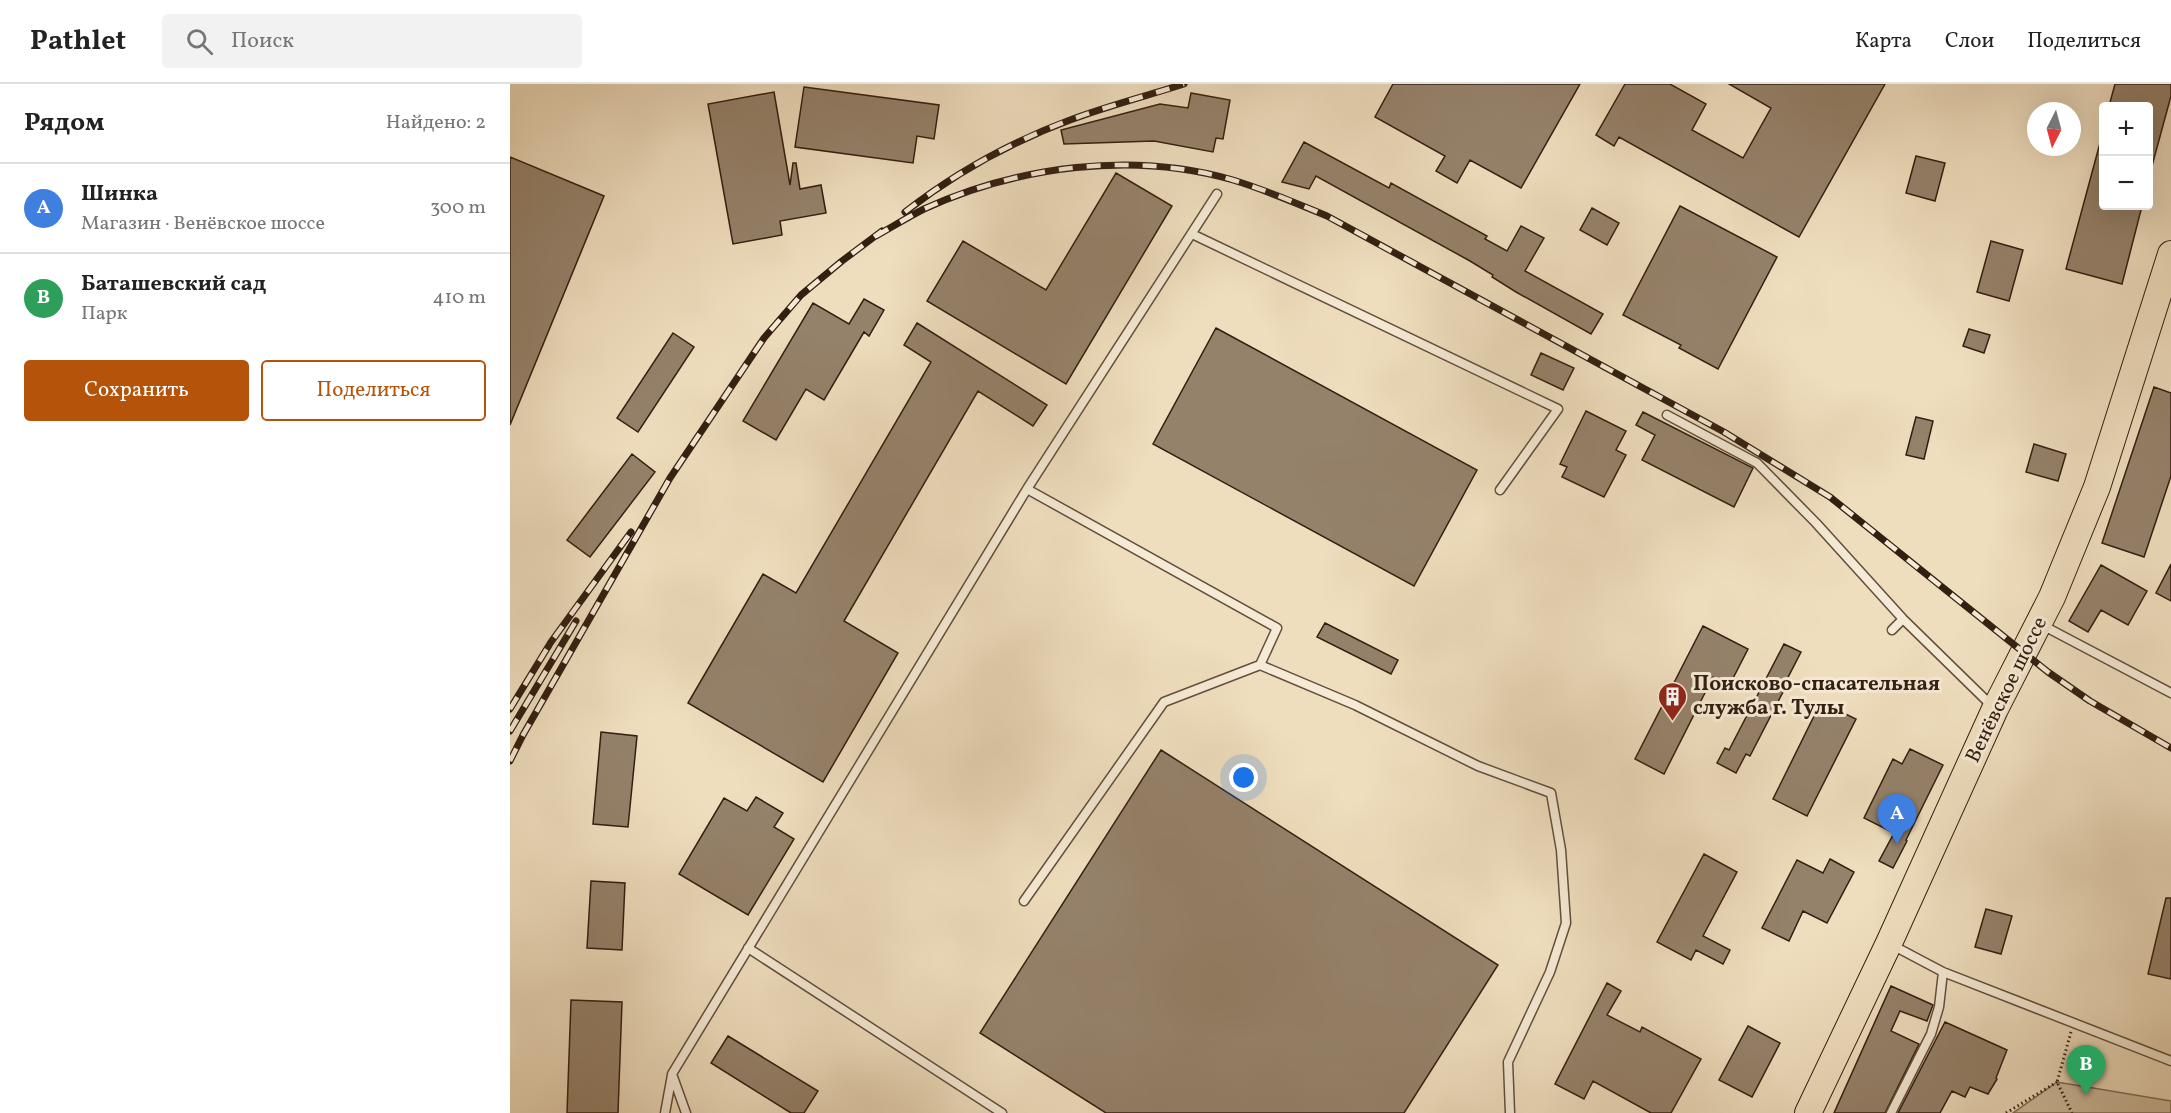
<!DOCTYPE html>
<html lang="ru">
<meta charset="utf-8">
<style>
:root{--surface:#fff;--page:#f2f2f2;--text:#222;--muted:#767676;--line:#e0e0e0;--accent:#b45309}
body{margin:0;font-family:Vollkorn,serif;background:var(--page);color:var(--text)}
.controls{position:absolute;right:18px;top:18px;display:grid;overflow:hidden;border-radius:6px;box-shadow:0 6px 24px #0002}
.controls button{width:54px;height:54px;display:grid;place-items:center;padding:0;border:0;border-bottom:2px solid var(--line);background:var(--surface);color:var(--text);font:30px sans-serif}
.compass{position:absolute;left:1517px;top:18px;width:54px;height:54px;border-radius:50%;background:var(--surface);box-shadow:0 6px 24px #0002;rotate:186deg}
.you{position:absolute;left:734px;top:694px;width:21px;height:21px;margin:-15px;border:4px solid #fff;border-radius:50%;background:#1a73e8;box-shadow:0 0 0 9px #1a73e833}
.badge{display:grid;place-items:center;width:39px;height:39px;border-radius:50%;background:var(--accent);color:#fff;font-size:20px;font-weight:700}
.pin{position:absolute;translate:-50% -50px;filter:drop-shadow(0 2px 3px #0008)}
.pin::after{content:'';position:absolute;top:32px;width:21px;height:18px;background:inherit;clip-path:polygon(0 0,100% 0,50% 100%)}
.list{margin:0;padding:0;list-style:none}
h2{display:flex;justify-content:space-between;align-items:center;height:78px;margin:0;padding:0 24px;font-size:26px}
h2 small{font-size:20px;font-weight:400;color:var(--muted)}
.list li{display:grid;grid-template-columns:39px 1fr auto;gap:18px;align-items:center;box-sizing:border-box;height:90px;padding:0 24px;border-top:2px solid var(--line)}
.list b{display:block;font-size:22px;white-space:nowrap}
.list p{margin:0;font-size:20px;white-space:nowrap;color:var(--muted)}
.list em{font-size:20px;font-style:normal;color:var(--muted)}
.actions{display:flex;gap:12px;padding:18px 24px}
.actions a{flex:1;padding:14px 0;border:2px solid var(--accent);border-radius:6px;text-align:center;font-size:21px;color:var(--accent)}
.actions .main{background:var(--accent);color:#fff}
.icon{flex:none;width:33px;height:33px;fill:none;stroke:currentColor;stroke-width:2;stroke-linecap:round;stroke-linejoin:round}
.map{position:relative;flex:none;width:1661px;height:1029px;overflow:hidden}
header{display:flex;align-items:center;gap:36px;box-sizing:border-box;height:84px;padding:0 30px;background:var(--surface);border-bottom:2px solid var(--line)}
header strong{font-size:28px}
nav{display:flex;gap:33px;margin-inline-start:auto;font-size:21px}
.search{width:420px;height:54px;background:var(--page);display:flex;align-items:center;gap:15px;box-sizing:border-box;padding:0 21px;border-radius:6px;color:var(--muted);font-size:22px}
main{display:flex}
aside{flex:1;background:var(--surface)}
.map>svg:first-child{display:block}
.green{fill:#cfbea1;stroke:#816e59;stroke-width:1.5}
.building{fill:#95826b;stroke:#331f11;stroke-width:1.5}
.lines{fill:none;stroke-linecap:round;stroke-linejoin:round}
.service-casing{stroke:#624f3c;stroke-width:11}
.primary-casing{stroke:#331f11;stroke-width:28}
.path{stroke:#331f11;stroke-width:3;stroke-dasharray:1.5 3;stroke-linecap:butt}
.service{stroke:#f5ead5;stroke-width:8}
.primary{stroke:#efdebe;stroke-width:26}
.rail-casing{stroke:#331f11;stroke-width:7}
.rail{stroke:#f5ead5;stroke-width:4.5;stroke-dasharray:14;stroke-linecap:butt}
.labels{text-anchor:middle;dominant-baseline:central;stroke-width:6;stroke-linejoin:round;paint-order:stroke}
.poi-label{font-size:21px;font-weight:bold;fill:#331f11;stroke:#f5ead5;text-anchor:start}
.street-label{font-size:21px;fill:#331f11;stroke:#f5ead5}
</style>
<header>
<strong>Pathlet</strong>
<div class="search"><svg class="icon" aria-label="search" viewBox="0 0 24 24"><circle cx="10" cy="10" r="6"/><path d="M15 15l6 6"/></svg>Поиск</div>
<nav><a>Карта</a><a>Слои</a><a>Поделиться</a></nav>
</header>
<main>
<aside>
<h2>Рядом<small>Найдено: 2</small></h2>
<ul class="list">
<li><span class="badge" style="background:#3f7fe0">A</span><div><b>Шинка</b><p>Магазин · Венёвское шоссе</p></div><em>300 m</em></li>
<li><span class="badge" style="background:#2e9e5b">B</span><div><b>Баташевский сад</b><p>Парк</p></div><em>410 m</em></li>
</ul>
<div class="actions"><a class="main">Сохранить</a><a>Поделиться</a></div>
</aside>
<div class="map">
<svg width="1661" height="1029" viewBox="0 0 1661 1029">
<rect width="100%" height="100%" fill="#efdebe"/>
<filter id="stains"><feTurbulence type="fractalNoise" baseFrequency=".00333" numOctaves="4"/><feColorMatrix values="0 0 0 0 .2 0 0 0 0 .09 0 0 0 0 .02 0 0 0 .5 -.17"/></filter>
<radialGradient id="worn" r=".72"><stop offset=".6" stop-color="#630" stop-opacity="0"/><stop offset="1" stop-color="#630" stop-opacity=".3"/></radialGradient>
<path class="green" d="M1547,998L1661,1017V1029H1503Z"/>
<path class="building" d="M883,0H1070L1011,104L960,76L947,99L926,87L935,72L865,33Z
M1115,0H1160L1196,20L1182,46L1233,74L1261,24L1219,0H1375L1289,153L1109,53L1104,62L1086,51Z
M1605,0H1661V12L1642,82H1638V22H1599Z
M294,3L429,21L424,55L407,52L403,79L285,63Z
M264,8L280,101L283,79H286L290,105L311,101L316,129L270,137L272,151L223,160L198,20Z
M681,9L720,16L713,55L706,54L703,68L644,57L554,60L551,46L650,20L678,24Z
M794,58L879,104L881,99L977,152L975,155L997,167L1011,142L1034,154L1015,187L1093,230L1081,250L1006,208L982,193L983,191L960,177L806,92L799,105L772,98Z
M1590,59H1593V122H1632L1612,200L1556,185Z
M1406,72L1435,79L1425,117L1396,109Z
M0,73L94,112L0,341Z
M606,89L662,122L556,300L417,217L453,157L536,206Z
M1170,122L1267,173L1208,285L1169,264L1171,261L1113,231Z
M1082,124L1109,139L1097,161L1070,146Z
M1481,157L1513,166L1499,217L1467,208Z
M354,215L374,226L359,252L354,248L314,316L296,305L266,356L233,337L303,219L339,240Z
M407,239L537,321L523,342L468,307L334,537L388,569L313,698L178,619L253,490L286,509L421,278L394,261Z
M706,244L967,386L904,502L643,360Z
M1459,245L1480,251L1474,269L1453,262Z
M163,249L184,263L128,348L107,334Z
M1031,269L1064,284L1053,306L1021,291Z
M1644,303L1661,309V392L1634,473L1592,459Z
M1076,327L1116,347L1106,366L1116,371L1094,413L1052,393L1057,383L1050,380Z
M1133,328L1243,384L1224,423L1132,376L1145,351L1126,341Z
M1406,333L1423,337L1414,375L1396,371Z
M1524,360L1556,370L1548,397L1516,388Z
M122,370L145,388L80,473L57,456Z
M1661,480V517L1646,509Z
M1591,481L1637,507L1618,541L1591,526L1578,548L1559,537Z
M815,539L888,576L881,590L807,553Z
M1193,542L1238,565L1219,602L1203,593L1154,690L1125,675Z
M1274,560L1291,568L1271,607L1273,608L1240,672L1236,670L1226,689L1207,679L1215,664L1219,666Z
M1311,618L1346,635L1297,732L1263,715Z
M91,648L127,652L118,743L83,740Z
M1400,665L1433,681L1396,756L1397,757L1383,784L1369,777L1384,749L1354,734L1383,675L1392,680Z
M651,666L988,881L894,1029H596L470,949Z
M246,713L273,729L264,743L284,755L238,831L169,790L214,714L237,727Z
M1194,770L1227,788L1193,852L1220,866L1213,880L1186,866L1181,876L1147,858Z
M1320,775L1344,788L1317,839L1293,827L1279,857L1252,844L1287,776L1313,789Z
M81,797L115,799L112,866L77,864Z
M1656,814H1661V895L1638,890Z
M1476,825L1502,832L1491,870L1465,863Z
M1097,899L1111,907L1097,931L1130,948L1132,943L1191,975L1161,1029H1141L1083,997L1074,1015L1045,1000Z
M1381,902L1423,921L1417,937L1390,927L1381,947L1409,960L1375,1029H1324Z
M61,916L112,918L108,1029H57Z
M1435,938L1497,966L1486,994L1487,995L1478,1010L1460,1003L1455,1013L1442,1007L1430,1029H1388Z
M1238,942L1270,959L1242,1013L1209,996Z
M218,952L308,1007L294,1029H281L201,979Z"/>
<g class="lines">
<defs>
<path id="service" d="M682,150L1048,325L990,406
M1157,331L1247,379L1306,439L1393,535L1483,623
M517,405L707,110
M1530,540L1661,609
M1382,546L1393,535
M514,817L654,618L750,581
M1382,861L1433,888L1661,977
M238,864L492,1029
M155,1029L162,991
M176,1029L162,990L517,405L767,544L750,581L845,621L968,682L1041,709L1051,766L1056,839L1040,888L998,978L1000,1029
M1381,1029L1421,950L1429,923L1433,888"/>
<path id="primary" d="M1298,1029L1379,859L1485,625L1542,513L1587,403L1661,170"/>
</defs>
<use href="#service" class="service-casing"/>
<use href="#primary" class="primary-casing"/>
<path class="path" d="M1561,948L1547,998L1562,1029
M1496,1029L1547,998"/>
<use href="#service" class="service"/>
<use href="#primary" class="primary"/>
<defs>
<path id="rail" d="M395,128C445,89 501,58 560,36C597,22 636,12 674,0
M366,152C382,143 398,133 414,125C508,82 623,67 723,96C756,106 786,119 817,132L1214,348L1320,413L1538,588L1580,617L1661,664
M0,625L41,558L121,448
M0,647L66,537
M0,677L13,651L160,394L254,254L291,211L332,177L372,147"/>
</defs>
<use href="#rail" class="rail-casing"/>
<use href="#rail" class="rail"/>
</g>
<defs>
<symbol id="building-pin" viewBox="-11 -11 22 30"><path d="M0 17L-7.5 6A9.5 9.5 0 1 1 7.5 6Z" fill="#8f2418" stroke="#f5ead5"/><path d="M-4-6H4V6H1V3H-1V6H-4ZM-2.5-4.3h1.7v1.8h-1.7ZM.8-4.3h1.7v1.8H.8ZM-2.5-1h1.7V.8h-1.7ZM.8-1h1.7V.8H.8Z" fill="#fff"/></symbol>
</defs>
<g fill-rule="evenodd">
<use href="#building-pin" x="1146" y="596" width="33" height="45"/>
</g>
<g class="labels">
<g class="poi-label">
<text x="1183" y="600">Поисково-спасательная<tspan x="1183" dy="24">служба г. Тулы</tspan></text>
</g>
<g class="street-label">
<text transform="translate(1497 606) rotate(-64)">Венёвское шоссе</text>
</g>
</g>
<rect width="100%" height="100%" filter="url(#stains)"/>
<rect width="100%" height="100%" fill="url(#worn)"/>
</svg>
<div class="controls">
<button>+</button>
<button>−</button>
</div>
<svg class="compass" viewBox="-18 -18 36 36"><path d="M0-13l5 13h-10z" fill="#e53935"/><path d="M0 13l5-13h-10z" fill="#767676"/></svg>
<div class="you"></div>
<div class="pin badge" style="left:1387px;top:760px;background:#3f7fe0">A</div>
<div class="pin badge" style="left:1576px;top:1011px;background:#2e9e5b">B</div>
</div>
</main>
